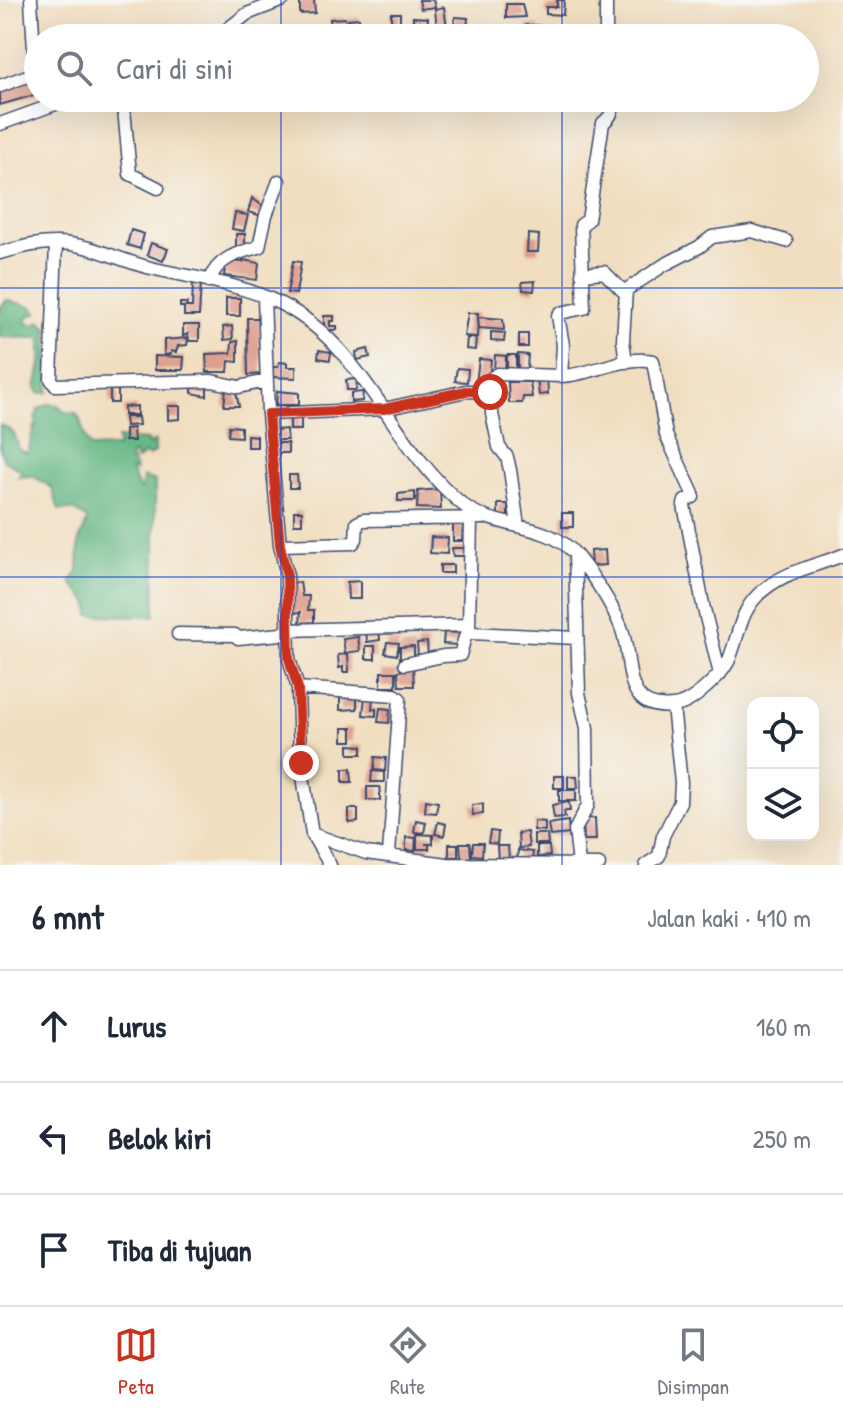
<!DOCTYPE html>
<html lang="id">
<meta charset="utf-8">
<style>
:root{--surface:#fff;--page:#f6f6f7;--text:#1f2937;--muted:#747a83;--line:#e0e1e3;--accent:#c8321e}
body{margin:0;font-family:"Patrick Hand",sans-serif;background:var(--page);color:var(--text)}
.controls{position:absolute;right:24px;bottom:24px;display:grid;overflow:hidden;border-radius:16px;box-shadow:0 8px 32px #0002}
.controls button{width:72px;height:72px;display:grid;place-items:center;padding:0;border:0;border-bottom:2px solid var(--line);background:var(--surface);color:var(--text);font:40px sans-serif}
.stop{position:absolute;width:24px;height:24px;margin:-18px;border:6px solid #c8321e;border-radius:50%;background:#fff}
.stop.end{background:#c8321e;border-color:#fff;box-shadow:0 2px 8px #0008}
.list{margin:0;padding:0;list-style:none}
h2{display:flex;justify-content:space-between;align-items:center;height:104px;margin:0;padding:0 32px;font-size:34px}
h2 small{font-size:26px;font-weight:400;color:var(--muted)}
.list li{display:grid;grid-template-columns:52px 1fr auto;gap:24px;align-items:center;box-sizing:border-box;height:112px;padding:0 32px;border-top:2px solid var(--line)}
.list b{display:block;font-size:30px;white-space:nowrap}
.list em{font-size:26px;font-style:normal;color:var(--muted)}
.icon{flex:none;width:44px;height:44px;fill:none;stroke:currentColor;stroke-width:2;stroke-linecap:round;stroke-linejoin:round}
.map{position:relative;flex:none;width:843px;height:865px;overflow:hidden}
.search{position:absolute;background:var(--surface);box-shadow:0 8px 32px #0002;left:24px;right:24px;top:24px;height:88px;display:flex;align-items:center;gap:20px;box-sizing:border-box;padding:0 28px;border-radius:44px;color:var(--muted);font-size:30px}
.sheet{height:440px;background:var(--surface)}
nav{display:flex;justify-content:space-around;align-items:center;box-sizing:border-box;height:112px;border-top:2px solid var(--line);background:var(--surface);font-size:22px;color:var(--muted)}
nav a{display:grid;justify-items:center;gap:4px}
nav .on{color:var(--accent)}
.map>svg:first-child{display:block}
.forest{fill:#68b885;stroke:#427472;stroke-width:2}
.building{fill:#de9d8d}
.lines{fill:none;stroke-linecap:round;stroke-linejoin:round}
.minor-casing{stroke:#3b496d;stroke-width:15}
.minor{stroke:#fff;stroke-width:12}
.route{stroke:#c8321e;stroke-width:10}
.grid{fill:none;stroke:#1d4ed8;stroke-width:2;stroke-opacity:0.55}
</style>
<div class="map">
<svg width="843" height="865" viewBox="0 0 843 865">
<rect width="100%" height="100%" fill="#f6f6f2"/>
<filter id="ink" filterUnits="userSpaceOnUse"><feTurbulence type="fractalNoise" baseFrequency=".0125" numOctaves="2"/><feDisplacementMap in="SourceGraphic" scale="16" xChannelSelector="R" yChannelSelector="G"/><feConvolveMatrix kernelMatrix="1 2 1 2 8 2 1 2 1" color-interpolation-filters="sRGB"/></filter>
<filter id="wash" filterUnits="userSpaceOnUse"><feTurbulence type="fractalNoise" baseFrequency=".006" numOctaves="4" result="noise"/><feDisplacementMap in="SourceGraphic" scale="32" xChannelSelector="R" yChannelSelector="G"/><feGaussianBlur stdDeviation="1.8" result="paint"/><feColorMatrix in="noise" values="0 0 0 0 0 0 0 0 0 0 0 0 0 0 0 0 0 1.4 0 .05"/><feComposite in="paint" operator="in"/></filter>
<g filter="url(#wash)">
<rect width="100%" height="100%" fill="#f1dec0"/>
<path class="forest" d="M7,300L32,307L37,313L28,316L26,323L35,325L40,321L48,329L49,392L39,393L36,388L41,364V338L0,337V308Z
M48,404L58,405L64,412L76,413C85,424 81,438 91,448L116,447L119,445L117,438L147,440L149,445L155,441V452L149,456L144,454L137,460L134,453L130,456L136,471L131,470L139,489L142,488L143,477L155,481V616L90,615C92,597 76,594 71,581L78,572L79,541L88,519L74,510H59L52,488L33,476L18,477L21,473L20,469L4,461L0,448V425C15,430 16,436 19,450L28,453L34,427L37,425L35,416L38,414L37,410Z"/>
<g id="blocks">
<path class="building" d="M300,0H314L315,13L300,14Z
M419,0H433L435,7L421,9Z
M557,0H564L563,15L546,14V7H557Z
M506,4H522L525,17L506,18Z
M444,7L447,28L437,29L435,9Z
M391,13H400V29H391Z
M413,17L428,18L427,37L413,36Z
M455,17L468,18L467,30L454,29Z
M345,18L346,28L331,29L330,19Z
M359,18L360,27L349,28L348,19Z
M526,25H539V33L527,34Z
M467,30H484V38H467Z
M38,77V94L0,105V89Z
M252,198L263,206L262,216L248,212Z
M235,213L248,215L244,231L232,229Z
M131,230L144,234L140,249L127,245Z
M236,234H245V246H236Z
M528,234L539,235L538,252H527Z
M151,243L168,249L163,261L147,255Z
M243,260L259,263L257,280L224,276L226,261L243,262Z
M293,261L301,262L296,294L287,293Z
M535,281L534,291L523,290L522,282Z
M193,283H201L199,316H184V307H180V303H187L186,307H192Z
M226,298H240V316H226Z
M468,313H478V317L503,319L504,330L479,328L478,317L477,337L464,336Z
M324,316H334V321H330V326H337V330H324Z
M247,318H259L262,374L248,375Z
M183,325H199V341H189L188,334L183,336Z
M232,326L233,339L224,340L223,327Z
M491,332L505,333L504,342L491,341Z
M519,334H528V347H519Z
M188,338L187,345L178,346L176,352L171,351V354L164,355V340Z
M467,338H476L475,350L466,349Z
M238,341V362L229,361L228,372H207L206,354L231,353L232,342Z
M368,349L370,357L357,360L356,352Z
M319,350L331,352L330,360L318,358Z
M518,354L528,355L527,369H518Z
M495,355L506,356L505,371L494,370Z
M507,355H516V368H507Z
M155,356L184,357L183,370H155Z
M479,359L491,360L489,384L476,383Z
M279,362L287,363V367H296V378L270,377L269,367H278Z
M457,368L468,369L467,382L455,381Z
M547,376L548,394L539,395L537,377Z
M357,379L356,390H347L346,380Z
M508,382H530L532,397H523L522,403H509Z
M192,386L207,387V396L192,393Z
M226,389L236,392L239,406H224Z
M110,390H118V403H110Z
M277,391L299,393V405H276Z
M363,392L362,401L351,402V393Z
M137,406V415H124V407Z
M168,406H180V419L168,420Z
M290,416H301V430H290Z
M125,417H138L139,425L126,426Z
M229,426L241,427V437L228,436Z
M133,428L134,441H125V429Z
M286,429L287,440H276V430Z
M247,435L257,436V447H247Z
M276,443H288V453H276Z
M289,475H297L298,488H289Z
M440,489L441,509L417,508L418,491Z
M415,492V501H398V494Z
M498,504H508V516H498Z
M294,511H302V524H294Z
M562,513H573V527H562Z
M453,525H463L462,541H453Z
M431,537L448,538L447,554L430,553Z
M452,548H466V556H453Z
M605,550L606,565L591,566L590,551Z
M440,565H453V573H440Z
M360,581V599H348L347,582Z
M300,582L302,596H309L308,610H314V622L300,623L301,612L293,613L294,598L290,599V583Z
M379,627L380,640L367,642L366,628Z
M444,632L459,633L458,645L443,644Z
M358,637L360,651L345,653L343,639Z
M387,642L399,643L397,655L385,653Z
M427,642L428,656L418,657L417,643Z
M366,646H375V659H366Z
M414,646V661H400V647Z
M348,654L349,672H343V667L339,668L338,655Z
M405,666H413L414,686H399L398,671L405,670Z
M381,672H396V687H381Z
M357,695V709L340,710V697Z
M365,696L373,697L372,709H376V716L363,715Z
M380,708L390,709L389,723L378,722Z
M343,728H352V741H343Z
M349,745L362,746V754H349Z
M375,757L386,758L385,771L374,770Z
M343,769H351L352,782H343Z
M372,771L384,772V782H371Z
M554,776H564V788H554Z
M568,776H577L578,788H568Z
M367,787H380V800H367Z
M559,790H576V801H559Z
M426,800L438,802L436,813L425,812Z
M569,802L570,811H564L565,817L554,818L552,805Z
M483,804V814L473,815L472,805Z
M349,809H358V822L349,823Z
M595,818L596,840H584L583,819Z
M416,820L426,822L424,833L414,832Z
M534,821L545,822V831L534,830Z
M568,821L569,834L550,836L548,824Z
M438,822L446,824L444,836L435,834Z
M490,831L498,832L497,844L488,843Z
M527,832L529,847L519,848L518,833Z
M417,834L433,835V844H425H429V849H417Z
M534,834H547L548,844H534Z
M406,837L416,838L415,851L406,850Z
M460,843H470L471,858L461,859Z
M473,843H483L482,856L472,855Z
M449,844H458V857H449Z
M497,846H508L509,859L498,860Z
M537,846H549L550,856L537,857Z
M518,850L533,852L532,861L517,860Z"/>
</g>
</g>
<g filter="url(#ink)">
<use href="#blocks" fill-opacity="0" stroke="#3b496d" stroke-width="2"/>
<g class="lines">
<defs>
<path id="minor" d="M606,0V38
M216,38L247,14L283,0
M0,86L30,75L35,66L31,0
M120,98L124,109L130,174L158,188
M0,124L72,98
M56,243L51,379L55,385L212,381L239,387L266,381
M0,253C19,248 39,242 59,243C89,244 119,260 147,267C191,278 240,283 281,304C365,346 392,447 462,504C495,531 547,520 576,555C593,576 611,602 621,627C634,658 619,712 673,706C685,705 695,697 704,689C713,681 722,673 728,662C738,640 739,614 757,596C780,572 813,567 843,555
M582,274L604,272L625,293
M209,281C217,259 238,252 259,247L266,215L279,181
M264,297L268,414L280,545L287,576L289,659L298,688L300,757L312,834L330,865
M626,362L623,340L626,290L664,265L699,247L712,237L752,231L786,241
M561,376C589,376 628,354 653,361L666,435L693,494V497L685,501L684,505L703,605L720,674
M268,414L384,409L466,391L490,392
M471,518L469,627L471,633L577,638
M518,526L510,470L507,457L499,447L492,414V378L497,374L561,376L563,345L558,316L560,313L584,308L581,225L588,220L603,123C612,116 615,109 611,98
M280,545L353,543L356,539L357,523L363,520L483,518
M575,554L579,693L587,728L588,805L575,830L579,864
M178,634L235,635L238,638L281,634L288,630L469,625
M405,664L443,656L460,655L465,637L470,631
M298,688L395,695L400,699L389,854
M312,834L366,853L447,864L599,865
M646,865L659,856L663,836L680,802L681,783L673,706"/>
</defs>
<use href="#minor" class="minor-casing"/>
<use href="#minor" class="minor"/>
</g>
</g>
<g class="lines" filter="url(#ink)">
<path class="route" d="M301,763L298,688L289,659L287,576L280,545L268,414L384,409L466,391L490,392"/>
</g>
<path class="grid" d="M281,0V38M562,0V38M281,98V865M562,98V865M0,288H843M0,577H843"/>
</svg>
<div class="controls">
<button><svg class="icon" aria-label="locate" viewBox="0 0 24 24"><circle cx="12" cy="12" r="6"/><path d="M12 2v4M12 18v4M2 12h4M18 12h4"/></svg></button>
<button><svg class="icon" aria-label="layers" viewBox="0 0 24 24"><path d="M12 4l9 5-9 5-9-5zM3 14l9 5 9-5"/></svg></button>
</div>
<div class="stop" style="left:490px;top:392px"></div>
<div class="stop end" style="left:301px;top:763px"></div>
<div class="search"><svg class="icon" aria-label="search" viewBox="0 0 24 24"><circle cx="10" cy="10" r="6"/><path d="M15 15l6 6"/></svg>Cari di sini</div>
</div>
<section class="sheet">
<h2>6 mnt<small>Jalan kaki · 410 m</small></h2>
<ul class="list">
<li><svg class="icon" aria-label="ahead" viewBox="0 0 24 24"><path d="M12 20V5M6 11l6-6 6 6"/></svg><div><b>Lurus</b></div><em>160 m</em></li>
<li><svg class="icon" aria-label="left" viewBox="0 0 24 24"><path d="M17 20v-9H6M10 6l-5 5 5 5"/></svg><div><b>Belok kiri</b></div><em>250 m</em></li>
<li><svg class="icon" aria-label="arrive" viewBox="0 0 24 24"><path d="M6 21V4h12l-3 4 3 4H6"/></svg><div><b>Tiba di tujuan</b></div></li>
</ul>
</section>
<nav>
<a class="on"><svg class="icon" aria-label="map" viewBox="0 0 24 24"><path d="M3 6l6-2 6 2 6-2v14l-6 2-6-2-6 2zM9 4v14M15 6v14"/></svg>Peta</a>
<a><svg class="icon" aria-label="directions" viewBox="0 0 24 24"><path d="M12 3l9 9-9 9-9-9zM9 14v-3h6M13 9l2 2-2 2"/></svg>Rute</a>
<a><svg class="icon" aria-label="saved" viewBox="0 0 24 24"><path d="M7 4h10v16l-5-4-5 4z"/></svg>Disimpan</a>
</nav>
